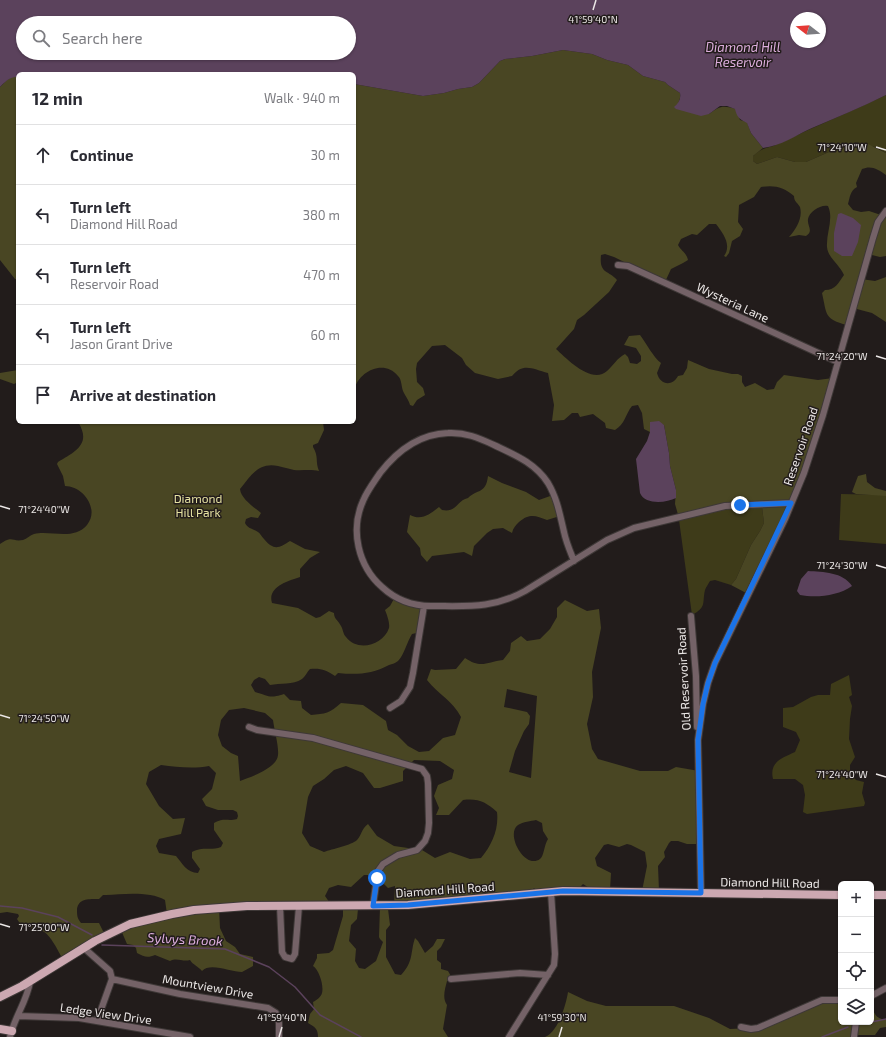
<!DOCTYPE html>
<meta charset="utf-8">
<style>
:root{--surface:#fff;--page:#f7f7f7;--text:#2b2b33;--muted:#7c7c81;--line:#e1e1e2}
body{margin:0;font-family:"Exo 2",sans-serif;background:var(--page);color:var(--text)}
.controls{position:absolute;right:12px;bottom:12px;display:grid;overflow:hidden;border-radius:6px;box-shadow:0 1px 3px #0004}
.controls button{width:36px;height:36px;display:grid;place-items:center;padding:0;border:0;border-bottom:1px solid var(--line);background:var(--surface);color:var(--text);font:20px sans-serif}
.compass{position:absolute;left:790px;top:12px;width:36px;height:36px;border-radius:50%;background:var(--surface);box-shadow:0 1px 3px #0004;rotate:287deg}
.stop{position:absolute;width:12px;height:12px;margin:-9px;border:3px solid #1a73e8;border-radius:50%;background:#fff}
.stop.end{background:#1a73e8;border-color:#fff;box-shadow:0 1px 4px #0008}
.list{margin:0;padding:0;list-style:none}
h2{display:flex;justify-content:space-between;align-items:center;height:52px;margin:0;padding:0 16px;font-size:17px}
h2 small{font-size:13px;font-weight:400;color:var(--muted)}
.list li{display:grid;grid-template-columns:26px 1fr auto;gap:12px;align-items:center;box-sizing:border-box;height:60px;padding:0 16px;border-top:1px solid var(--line)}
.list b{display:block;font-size:15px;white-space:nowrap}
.list p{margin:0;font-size:13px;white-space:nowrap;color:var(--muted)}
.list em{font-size:13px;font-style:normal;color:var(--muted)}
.icon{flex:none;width:22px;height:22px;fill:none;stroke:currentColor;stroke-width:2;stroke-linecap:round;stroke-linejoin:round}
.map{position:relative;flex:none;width:886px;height:1037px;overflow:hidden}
.search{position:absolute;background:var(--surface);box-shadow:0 1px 3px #0004;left:16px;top:16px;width:340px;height:44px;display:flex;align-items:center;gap:10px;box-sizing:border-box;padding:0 14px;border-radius:22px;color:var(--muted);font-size:15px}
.panel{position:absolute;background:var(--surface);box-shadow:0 1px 3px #0004;left:16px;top:72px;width:340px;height:352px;border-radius:6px}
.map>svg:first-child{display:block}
.green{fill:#3e3b19}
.forest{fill:#494623;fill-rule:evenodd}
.water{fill:#5b425c;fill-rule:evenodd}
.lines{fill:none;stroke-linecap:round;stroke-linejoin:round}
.stream{stroke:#5b425c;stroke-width:1.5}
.minor-casing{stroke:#3e3837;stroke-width:8}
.major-casing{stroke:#3e3837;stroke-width:10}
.minor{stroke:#746267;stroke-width:6}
.major{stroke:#cca8b1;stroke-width:8}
.route{stroke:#1a73e8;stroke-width:5}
.ticks{fill:none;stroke:#ebe7e6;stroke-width:1.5}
.labels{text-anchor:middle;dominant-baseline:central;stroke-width:3;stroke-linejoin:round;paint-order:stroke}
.street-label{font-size:12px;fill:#ebe7e6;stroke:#221c1b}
.park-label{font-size:12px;fill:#e6e2a2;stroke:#221c1b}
.water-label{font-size:13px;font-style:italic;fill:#ddaedd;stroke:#221c1b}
.ticks-label{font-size:10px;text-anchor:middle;fill:#ebe7e6;stroke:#221c1b;stroke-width:3;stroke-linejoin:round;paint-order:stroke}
</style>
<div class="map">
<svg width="886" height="1037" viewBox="0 0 886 1037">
<rect width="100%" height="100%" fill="#221c1b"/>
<path class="green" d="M886,95V153L876,147L838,143L829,152L806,162H795L777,157L757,164L753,161V156C764,146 768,149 780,143C815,126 851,112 886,95Z
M841,494L886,495V544L839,540Z
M762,507L764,523L760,531L751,545L736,579L731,585L715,580L710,581C709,583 706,587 705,590C702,603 707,607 692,615L679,520L712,509Z
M849,675L852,695L849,697L852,706L850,719L849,739L855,757L850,765V773L856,780L864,782L862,793L865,803L864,806L807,814L803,812L805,795L803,785L795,779H773C769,762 782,758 795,752L800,740L796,732L783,727V708L793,707L811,697L818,695H830L831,684Z"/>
<path class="forest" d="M563,50L592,54L607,60L628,65L643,76L665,82L668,85L680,93V98L678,104L709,114C720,106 722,105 736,109L740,120L747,122L751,133L763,148L753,156V161L757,164L777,157L795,162H806L829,152L838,143L868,144L886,153V175C878,169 871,165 862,169L856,183L857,187C850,191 850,197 848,204L853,210L861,212L869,211L881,215L886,209V256L880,257L868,254L861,279L875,281L886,277V322L872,313L853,308L847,325C824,319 827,315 822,293L825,290C836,290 838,283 844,275C840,265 828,258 827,247C826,233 834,219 828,206C821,204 809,212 808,219C807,226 814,231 806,236L799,235L789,237C796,229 803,218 800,207C798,203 794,202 794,196C783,187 775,185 761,187L754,197L739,205L738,222L743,229L740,236L732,241L729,253L726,257L724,256C732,245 723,233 716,224H709L697,235L692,234L681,239L678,245C682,252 686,252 688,260L683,263L671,269L665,282L614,257L605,254L601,255C599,274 608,270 617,280L609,292L584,315L577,320L574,329L556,349C567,359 592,385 607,371C613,366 617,358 625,354L628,357L630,363L637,364L641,361V356L636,348L624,345L629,336L640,335C646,343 654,358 661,363L657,373C660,385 672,387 678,376L683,375L687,368L688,360L709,369L732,374H738L742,376V382L745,387L755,383L767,390L774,389L777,382L784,375L818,380L833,378L796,492L748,594L731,585L736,579L751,545L760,531L764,523L762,507H724L679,518L675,504L676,490L670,466L669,453L664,425L650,422V432L644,429L642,413L638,405L632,406C625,415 625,424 615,430L606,428L605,423L593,414L580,417L578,413H572L564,420L552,421L554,405L548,373C533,369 523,362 512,376L498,379L475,373L466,365L462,358L445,345L432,346L417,363L416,369L417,382L423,388L425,395L417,400L413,406L410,405C409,400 405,396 403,391C401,386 402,380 398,376C384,359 359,371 354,390V84L423,96L444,93L458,89L472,87L479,83L500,61L505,59L532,56Z
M14,76L18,77V280L15,279L0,260V87L7,80Z
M18,370V382L14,384L0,379V373Z
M78,422H323L324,430L318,443L313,445V447C319,457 315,461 319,471C310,469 302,471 294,470C289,469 283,467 278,466C258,462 251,476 240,489C241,499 254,507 261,513L258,518L251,517L246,519L245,523C248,529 252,528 258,532C260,533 262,537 264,539C274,551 279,548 290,541L305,549L320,552L310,558L300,569V577C288,581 267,587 272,603L298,608L316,618L320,617L329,611L334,613C334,619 338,620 341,626C343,629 343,634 346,637C357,652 383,646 389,628C390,623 387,615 385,610L390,606L395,597L424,607L421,632L412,634C407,642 404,655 398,661C396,663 392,664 389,665C372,674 357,675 338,673L335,676C326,670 321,668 310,669C307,672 305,677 302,679C293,685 280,683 270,685L265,679L259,677L254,680L251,685L255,692C270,696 268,699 284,694L290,700L301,701L302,708L311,715C325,714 330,713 341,703L363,705L386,721L388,730L397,735L408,746L419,752L429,751L443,738L455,735L461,717C453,701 438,694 427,680L431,669L435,670L456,669L465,658C481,669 487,662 503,660L510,651L511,643L521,636L527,641L540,639L550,629L557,617V608L565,600L587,611L599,609L601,628L592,672L593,697L587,724L592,749L598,759L640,771H668L676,767L699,771L700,844H687L678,841H671L669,843L664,852L665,857L658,866L659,891H642L647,866L645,852L631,845L627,844L619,847L608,844L604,845L595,858L597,866L611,873L610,890L594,891L583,884L577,890L539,893L534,888L529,894L394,905L395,886L388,888L375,875H364L351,887L338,885L329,888L325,896L332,906L219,908L220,928L226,941L235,947L240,954L253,957V966L242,972C231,972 210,962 202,971C198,966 193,965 190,960C182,962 177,957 170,961L155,955C148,958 144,957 137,953L136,948L133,945L127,944L121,930L167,914L165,900C150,891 123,894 106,895H103L99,899C89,899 77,898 77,911C77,917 78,919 81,923H99L106,937L64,961C59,953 50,933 42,931C35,929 28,928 21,925L17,919L19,916L18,914L7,912L0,913V544C13,535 11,542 23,540C27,539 30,535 34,534C50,530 74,541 87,525C100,509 83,486 65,486L63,476L57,464L58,462C75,452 92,444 78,422ZM507,689L537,696L531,778L509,772L515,751L524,731L529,724L530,716L527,712L504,707ZM244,708L265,713L273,720C274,729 279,746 278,755C277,768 251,777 240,781L238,756L231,753L222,746L218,735L221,720L229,710ZM414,760L440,761L454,770L452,779L438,785L434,796L439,808L436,815H449L463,800C478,798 486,802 497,812C499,829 492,845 481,858L470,859L450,852L435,858L422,850L394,846L377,836L368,824C361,829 362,835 357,840C352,845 332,849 324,852L310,846L302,833L308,797L313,786L324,779L334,770L346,766L363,773L374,788H380L403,781V771ZM161,765C177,767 193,769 209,766L216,773L212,789L202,799L206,806L218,810H233L237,812L238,816L237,819C227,822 226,817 214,823V830L223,843L221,847C211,851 203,846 192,852V858L200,869L198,873C187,873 182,863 176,856L159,853L156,846L159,839L181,834L185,818L173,819L159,806L146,784L149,772ZM536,820L542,823L543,831L548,839C544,845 544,856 540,859C525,870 505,834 518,825C523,822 531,821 536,820Z
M866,474L867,482L875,488L886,491V496L856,494L852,492L858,476Z
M488,476L502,483L526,492L539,500L553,495L560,516L547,520C536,516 530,513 519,522C516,525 513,528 512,533L503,528L493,529L487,533L474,546L472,556L464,552L432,556L427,562L421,555L420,548L407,532L410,515C422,521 430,514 439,507L442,510C457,513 457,500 468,498C477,489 486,494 488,476Z
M343,906L358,909L357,919L351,925L349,941L356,949L355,961L359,968L365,969L376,961L383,942L380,939L379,937L380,907L388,909L390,925L386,930V957L395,974L401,975C414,961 410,953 415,938L418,941L425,953L433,946L437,939H445L441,947L437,951V960L441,963V969L448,971L452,978L447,981C445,989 442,998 447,1005L443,1029L448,1037H318C318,1029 315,1027 308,1023L310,1014L314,1009L313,1002C317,1000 321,997 322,993C324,985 319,970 313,966L317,958V954L329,953L333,950L343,916Z
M568,992L587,1001L606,1006H674L709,1018L730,1029L751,1028L823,1001L841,1000V1022H871V1007C875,1014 877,1020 886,1019V1027L880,1028L875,1035H855V1037H545C558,1032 566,1005 568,992Z"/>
<path class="water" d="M0,0H886V95C862,107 837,117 812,128C796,135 781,146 763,148L751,133L747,123C739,119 737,117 735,109L727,106H720L709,114L701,116L676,109L674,107C679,103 681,99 680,93L668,85L665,82L643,76L628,65L607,60L592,54L563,50L532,56L505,59L500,61L479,83L472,87L458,89L444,93L423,96L354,84V74H18V77C10,76 5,82 0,87ZM796,18H820V42H796ZM23,23H349V53H23Z
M841,213L853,218L861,225L858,242L852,256H842L834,251V233L838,214Z
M659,421L664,425L669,453L670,466L676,490V498C666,503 645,505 640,493L636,459L647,441L650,432V422Z
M808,571C823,572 843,572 852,586C838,596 816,598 800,595L797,591L801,579Z"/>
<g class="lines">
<path class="stream" d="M0,906L22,908L58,917L92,935
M102,945L225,949L269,967L295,987L320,1015L361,1037
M862,1024L886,1019
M822,1037L848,1027"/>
<defs>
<path id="minor" d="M618,265L628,266L838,362
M574,561C570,551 566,542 564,532C560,515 557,498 548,483C535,463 515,455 494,445C479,438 465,432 448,433C420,434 397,451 380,473C374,482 367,491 363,501C350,530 358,566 382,587C396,600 412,606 431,606C467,606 493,609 525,591L607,540L634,528L725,506L791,503
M691,616L696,676L697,727
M390,708L401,701L410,687L413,673L424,606
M249,727L257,730L313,738L422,769L427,776L428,783L429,823L428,833L425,841L417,850L398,855L383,864L378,871L373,905
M701,893L698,740L703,704L708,683L715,663L785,519L804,473L823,415L873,238L878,222L886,211
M280,906L282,952L285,957L292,959L295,954L299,906
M84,948L110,971L112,979L97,1021
M112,979L180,994L268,1008L276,1013L279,1023V1037
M451,979L520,973L548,975
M871,996L886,988
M18,1016L79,1018L190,1037
M741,1027L751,1029L758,1028L822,1000H841
M10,1037C14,1018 27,1001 30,982
M509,1037L554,965L555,954L551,892
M854,1037L856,1022"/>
<path id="major" d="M871,895H886
M0,997L22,986L95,941L130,924L172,914L194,910L247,906L408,905L563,891L841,895
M0,1029L12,1031"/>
</defs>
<use href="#minor" class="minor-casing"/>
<use href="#major" class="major-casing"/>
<use href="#minor" class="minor"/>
<use href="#major" class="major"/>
</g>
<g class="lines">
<path class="route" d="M377,878L373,906L408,905L563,891L701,893L698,740L703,704L708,683L715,663L791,503L740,505"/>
</g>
<path class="ticks" d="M593,10L596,0M876,147L886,150M876,356L886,359M0,506L10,509M876,565L886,568M0,715L10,718M876,774L886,777M0,924L10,927M279,1037L282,1027M559,1037L562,1027"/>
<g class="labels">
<g class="street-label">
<text transform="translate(733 302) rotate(25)">Wysteria Lane</text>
<text transform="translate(800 446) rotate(-71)">Reservoir Road</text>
<text transform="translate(683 679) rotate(-93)">Old Reservoir Road</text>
<text transform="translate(770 882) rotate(1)">Diamond Hill Road</text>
<text transform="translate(445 889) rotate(-4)">Diamond Hill Road</text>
<text transform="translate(208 986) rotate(10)">Mountview Drive</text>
<text transform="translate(106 1013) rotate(8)">Ledge View Drive</text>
</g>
<g class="park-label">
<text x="198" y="498">Diamond<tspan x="198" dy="14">Hill Park</tspan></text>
</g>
<g class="water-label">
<text x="743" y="47">Diamond Hill<tspan x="743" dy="15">Reservoir</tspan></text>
<text transform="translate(185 939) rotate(3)">Sylvys Brook</text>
</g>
</g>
<g class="ticks-label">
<text x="593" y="23">41°59'40"N</text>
<text x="842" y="151">71°24'10"W</text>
<text x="842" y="360">71°24'20"W</text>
<text x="44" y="513">71°24'40"W</text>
<text x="842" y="569">71°24'30"W</text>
<text x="44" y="722">71°24'50"W</text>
<text x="842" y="778">71°24'40"W</text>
<text x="44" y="931">71°25'00"W</text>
<text x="282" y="1021">41°59'40"N</text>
<text x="562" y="1021">41°59'30"N</text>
</g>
</svg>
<div class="controls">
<button>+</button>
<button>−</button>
<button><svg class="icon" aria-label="locate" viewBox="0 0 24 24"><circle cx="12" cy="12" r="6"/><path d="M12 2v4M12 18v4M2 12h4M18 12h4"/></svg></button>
<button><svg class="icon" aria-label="layers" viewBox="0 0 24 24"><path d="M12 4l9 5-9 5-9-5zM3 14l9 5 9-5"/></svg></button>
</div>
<svg class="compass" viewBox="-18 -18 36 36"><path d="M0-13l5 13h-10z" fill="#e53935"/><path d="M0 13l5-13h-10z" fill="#7c7c81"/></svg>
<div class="stop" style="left:377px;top:878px"></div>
<div class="stop end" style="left:740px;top:505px"></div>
<div class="search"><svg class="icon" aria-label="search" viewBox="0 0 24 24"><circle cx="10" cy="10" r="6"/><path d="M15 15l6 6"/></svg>Search here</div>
<section class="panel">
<h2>12 min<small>Walk · 940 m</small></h2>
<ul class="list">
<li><svg class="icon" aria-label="ahead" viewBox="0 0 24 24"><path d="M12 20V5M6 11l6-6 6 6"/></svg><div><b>Continue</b></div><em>30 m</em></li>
<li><svg class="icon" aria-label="left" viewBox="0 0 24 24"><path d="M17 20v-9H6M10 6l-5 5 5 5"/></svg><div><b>Turn left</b><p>Diamond Hill Road</p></div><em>380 m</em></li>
<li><svg class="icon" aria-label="left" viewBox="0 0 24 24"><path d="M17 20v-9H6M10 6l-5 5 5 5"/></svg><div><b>Turn left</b><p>Reservoir Road</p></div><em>470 m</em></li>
<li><svg class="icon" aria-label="left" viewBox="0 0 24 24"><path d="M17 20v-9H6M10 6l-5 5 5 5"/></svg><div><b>Turn left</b><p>Jason Grant Drive</p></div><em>60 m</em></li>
<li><svg class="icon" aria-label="arrive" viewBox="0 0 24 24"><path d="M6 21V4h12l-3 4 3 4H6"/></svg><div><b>Arrive at destination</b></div></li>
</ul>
</section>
</div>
